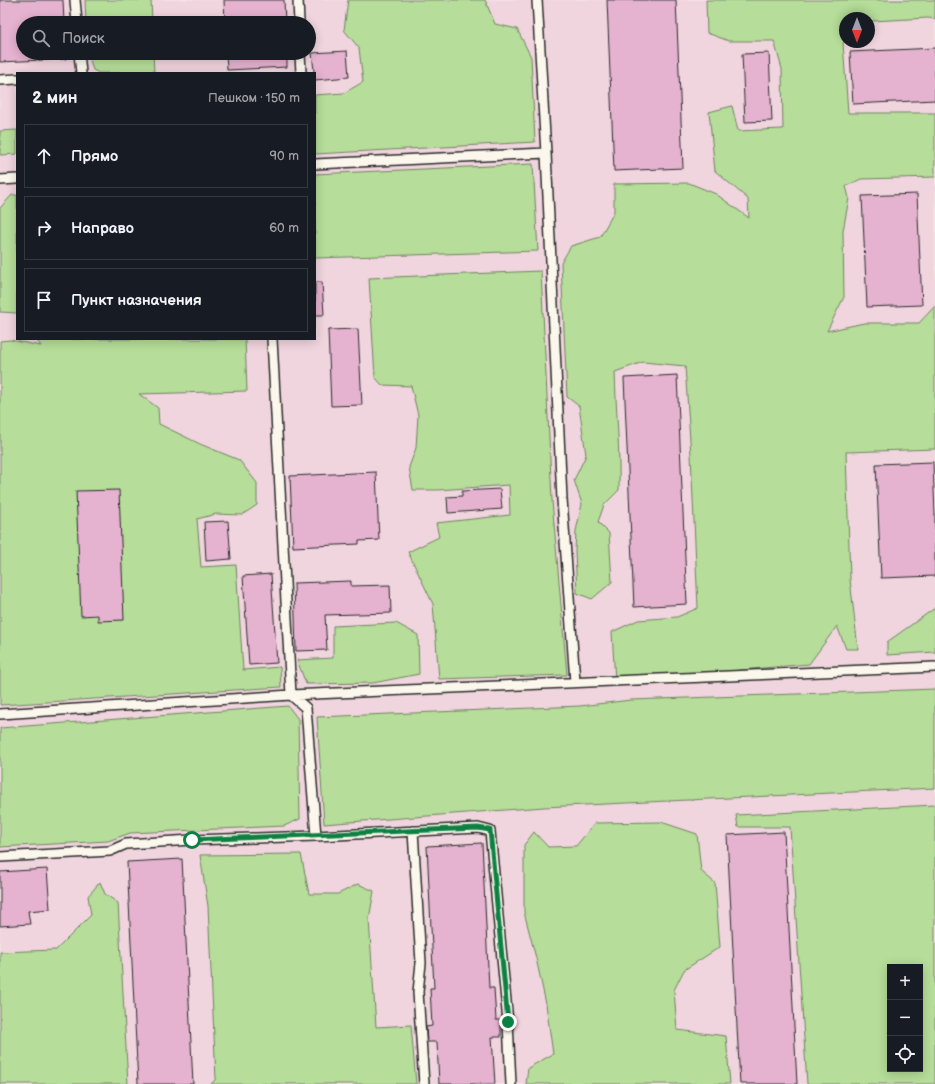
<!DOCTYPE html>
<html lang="ru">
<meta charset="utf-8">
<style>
:root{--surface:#171b24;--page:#20242c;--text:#f1f3f6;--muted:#9ea1a6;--line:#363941}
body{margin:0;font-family:"Balsamiq Sans",sans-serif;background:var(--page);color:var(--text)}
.controls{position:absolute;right:12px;bottom:12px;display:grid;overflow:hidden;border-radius:0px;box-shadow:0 2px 10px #0003}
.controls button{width:36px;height:36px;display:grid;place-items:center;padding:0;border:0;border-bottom:1px solid var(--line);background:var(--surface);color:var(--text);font:20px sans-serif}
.compass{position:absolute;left:839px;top:12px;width:36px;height:36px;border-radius:50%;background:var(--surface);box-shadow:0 2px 10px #0003;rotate:180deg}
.stop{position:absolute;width:12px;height:12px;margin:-9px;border:3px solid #0b8043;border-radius:50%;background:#fff}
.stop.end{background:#0b8043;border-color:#fff;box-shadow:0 1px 4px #0008}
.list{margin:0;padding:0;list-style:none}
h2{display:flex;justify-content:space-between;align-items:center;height:52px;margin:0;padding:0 16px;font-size:17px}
h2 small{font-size:13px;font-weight:400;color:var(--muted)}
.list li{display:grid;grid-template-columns:26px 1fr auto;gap:12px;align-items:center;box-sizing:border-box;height:64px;margin:0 8px 8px;padding:0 8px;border:1px solid var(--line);border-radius:0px}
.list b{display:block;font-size:15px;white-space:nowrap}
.list em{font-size:13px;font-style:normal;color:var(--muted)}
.icon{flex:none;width:22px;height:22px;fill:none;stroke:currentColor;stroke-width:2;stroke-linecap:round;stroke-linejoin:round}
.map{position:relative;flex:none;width:935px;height:1084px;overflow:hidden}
.search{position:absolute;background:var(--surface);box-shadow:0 2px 10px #0003;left:16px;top:16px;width:300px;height:44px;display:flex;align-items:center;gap:10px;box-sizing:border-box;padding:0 14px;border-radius:22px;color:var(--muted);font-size:15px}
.panel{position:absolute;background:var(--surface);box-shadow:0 2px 10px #0003;left:16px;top:72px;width:300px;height:268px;border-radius:0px}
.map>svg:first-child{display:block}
.built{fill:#f0d4de;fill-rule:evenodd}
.green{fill:#b6dd99;stroke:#708462;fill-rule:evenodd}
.building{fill:#e5b2d0;stroke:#2b2b2b}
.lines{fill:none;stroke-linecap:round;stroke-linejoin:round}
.lane-casing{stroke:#2b2b2b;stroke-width:12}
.lane{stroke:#fbf7ec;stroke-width:9}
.route{stroke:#0b8043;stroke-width:5}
</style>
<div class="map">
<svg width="935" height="1084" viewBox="0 0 935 1084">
<rect width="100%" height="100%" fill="#f4e2e4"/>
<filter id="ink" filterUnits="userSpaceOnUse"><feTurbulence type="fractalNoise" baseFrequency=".025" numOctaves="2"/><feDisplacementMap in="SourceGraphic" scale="8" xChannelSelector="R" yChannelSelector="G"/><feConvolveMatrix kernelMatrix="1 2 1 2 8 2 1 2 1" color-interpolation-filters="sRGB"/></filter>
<g filter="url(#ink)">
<path class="built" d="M0,0H935V1084H0ZM845,18H869V42H845ZM23,23H309V53H23ZM17,73H315V339H17ZM890,967H920V1069H890Z"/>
<path class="green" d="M85,0H151L152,23H86Z
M348,0H485L495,24L517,29L531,57L535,142L315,154V95L344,93L363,82L359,48L344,30Z
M706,0H935V19L928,18L872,21L869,23V18H845V41L843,43L848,113H935V177L861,179L846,186L849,198L843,231L844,297L827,331L864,323H919L935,306V449L846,452L850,579L858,649H846L837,626L809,664L615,681L612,632L638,620L677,617L698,608L691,455L685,366L643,362L615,372C616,411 620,451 619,490L604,505L598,522L609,533L612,582L592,599L577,593L575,551L576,531L582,504L574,480L586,455L579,406L567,397L561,263L571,246L600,237L614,212V184L689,183L716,194L749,218L748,199L715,171L709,112L732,106L738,131L783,129L782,69L774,41H729L707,33Z
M88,53H153L154,73H99L93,70Z
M17,130V154L0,155V131Z
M533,164L538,251L315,258V174Z
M12,195H17V313L0,312V208Z
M541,271L552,500L567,675L439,679L433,604L408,552L439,537L436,523L510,515L509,485L438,490H413L409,467L416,448L418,415L411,386L382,385L375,377L369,278Z
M36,339H245L247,391L139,394L158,408L159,424L200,444L239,460L257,483V505L242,515L216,514L197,519L201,567L236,565L243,670L280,667L281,687L0,705V341L10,340L41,346Z
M935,608V652L887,655V642Z
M396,623L418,635L419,674L373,683L306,684L297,660L333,658V626Z
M935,689V788L544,807L324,824L317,717L580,706L631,700Z
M288,706L298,719L300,819L284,826L130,833L108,841L0,847V728Z
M935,805V1084H807L790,827H738L736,815ZM890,967H920V1069H890Z
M661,822L697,834L701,871L715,883L720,947L684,970L674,990L677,1030L726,1036L730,1084H526L528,1068L553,1054L546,1004L536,958L524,912V845L534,832L548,847L576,846L595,823Z
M301,854L309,894H338L358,884L374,891L369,919L376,1027L411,1025L416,1084H211L216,1079L208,906L200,855Z
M100,882L105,894L118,903L128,1084H0V952L56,950L91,915L88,896Z"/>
<path class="building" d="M0,0H63L64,23H23V53H66V59L0,62Z
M224,0H284L285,23H225Z
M607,0H676L683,168L614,171Z
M935,48V100L853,104L850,52Z
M347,51L349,77L315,80L312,53Z
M226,53H287V67L227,70Z
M769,53L772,121L745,122L742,54Z
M917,194L922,305L867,307L862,196Z
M315,282H322L324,315H315Z
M358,329L362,405L331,406L328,330Z
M677,375L687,604L634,607L624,378Z
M933,462L935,515V576L881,578L876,464Z
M376,472L379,540L359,541V544L293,547L290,476Z
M500,489L502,509L448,513L447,497L462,496V491Z
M119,490L124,620L98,621V615L81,616L76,491Z
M228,521L231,559L206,561L204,522Z
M271,574L277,663L249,665L243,576Z
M351,581V586L390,585L391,613L325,615L327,650L296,651L294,583Z
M784,832L797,1084H740L727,835Z
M482,843L489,988H494L496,1020H501V1037H492L495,1084H439L437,1042H427L426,1027L432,1026L430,988H434L427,846Z
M182,859L193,1084H138L127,862Z
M47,869L50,909L28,911L30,924L0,926V872Z"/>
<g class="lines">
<defs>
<path id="lane" d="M75,0L77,23
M298,0L299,23
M537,0L546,153L562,499L575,682
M79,53L81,73
M300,53L301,73
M0,80L17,79
M315,164L546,153
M0,180L17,179
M0,714L291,695L272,339
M413,831L421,963L418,992L424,1084
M316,836L478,828L490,831L508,1022L511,1084
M0,857L110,851L126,844L192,840L316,836L306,708L291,695L935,667"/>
</defs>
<use href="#lane" class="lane-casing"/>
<use href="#lane" class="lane"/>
</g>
</g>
<g class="lines" filter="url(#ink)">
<path class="route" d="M192,840L478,828L490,830L508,1022"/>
</g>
</svg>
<div class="controls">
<button>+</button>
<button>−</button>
<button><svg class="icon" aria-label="locate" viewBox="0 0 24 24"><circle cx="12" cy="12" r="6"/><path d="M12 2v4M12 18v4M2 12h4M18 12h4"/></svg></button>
</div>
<svg class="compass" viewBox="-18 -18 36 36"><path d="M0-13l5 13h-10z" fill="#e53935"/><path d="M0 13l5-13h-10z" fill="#9ea1a6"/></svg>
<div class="stop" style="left:192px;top:840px"></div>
<div class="stop end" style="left:508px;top:1022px"></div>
<div class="search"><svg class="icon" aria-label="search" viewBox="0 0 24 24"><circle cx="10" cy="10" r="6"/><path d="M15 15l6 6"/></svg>Поиск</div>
<section class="panel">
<h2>2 мин<small>Пешком · 150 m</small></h2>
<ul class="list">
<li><svg class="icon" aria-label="ahead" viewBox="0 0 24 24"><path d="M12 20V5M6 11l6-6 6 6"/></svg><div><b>Прямо</b></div><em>90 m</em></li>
<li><svg class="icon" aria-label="right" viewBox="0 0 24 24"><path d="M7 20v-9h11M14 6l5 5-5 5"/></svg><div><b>Направо</b></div><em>60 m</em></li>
<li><svg class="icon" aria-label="arrive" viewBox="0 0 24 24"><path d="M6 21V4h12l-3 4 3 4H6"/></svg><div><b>Пункт назначения</b></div></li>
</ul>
</section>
</div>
